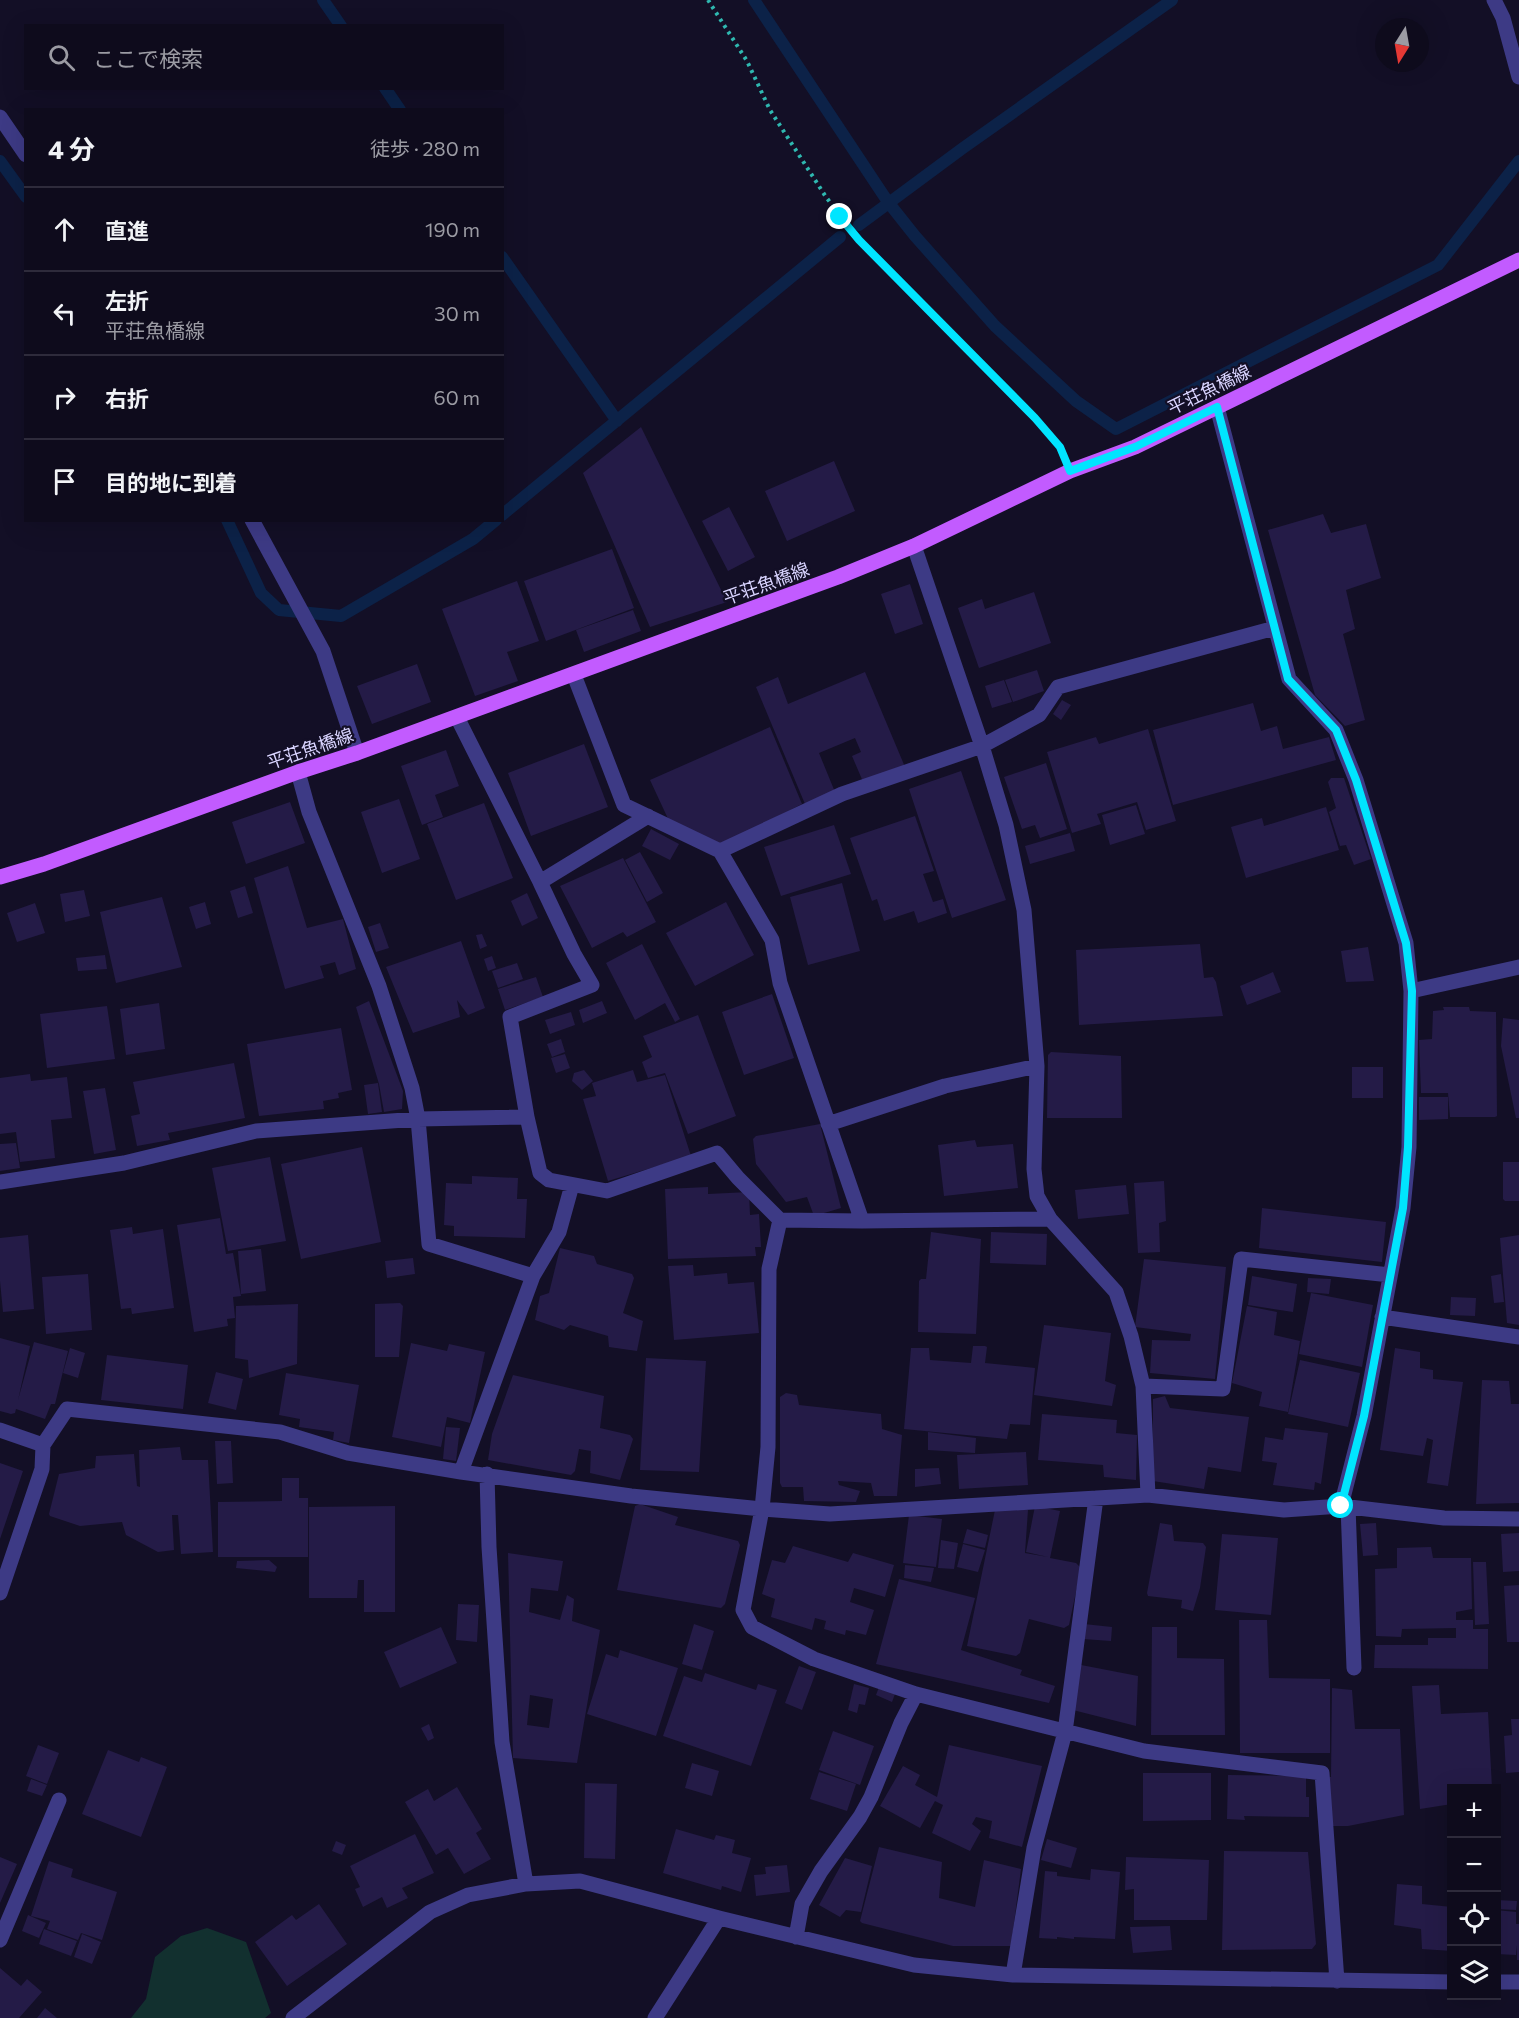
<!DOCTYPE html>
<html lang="ja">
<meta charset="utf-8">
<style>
:root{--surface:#0e0b1c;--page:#171425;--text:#f1f3f6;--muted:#9b9ba3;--line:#2e2b3b}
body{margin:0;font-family:Commissioner,"Noto Sans JP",sans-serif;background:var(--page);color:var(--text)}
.controls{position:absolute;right:18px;bottom:18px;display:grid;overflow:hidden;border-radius:0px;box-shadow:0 6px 24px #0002}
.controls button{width:54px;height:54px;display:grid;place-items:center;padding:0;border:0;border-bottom:2px solid var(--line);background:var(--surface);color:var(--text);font:30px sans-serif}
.compass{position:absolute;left:1375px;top:18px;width:54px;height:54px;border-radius:50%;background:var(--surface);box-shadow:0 6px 24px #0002;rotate:191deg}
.stop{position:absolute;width:18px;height:18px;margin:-14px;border:4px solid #00e5ff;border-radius:50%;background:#fff}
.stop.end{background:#00e5ff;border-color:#fff;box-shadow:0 2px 6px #0008}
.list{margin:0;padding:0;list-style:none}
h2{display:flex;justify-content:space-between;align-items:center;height:78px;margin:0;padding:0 24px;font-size:26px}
h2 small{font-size:20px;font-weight:400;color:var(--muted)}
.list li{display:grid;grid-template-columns:39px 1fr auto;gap:18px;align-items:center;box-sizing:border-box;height:84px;padding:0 24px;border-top:2px solid var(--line)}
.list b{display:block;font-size:22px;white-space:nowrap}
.list p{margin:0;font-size:20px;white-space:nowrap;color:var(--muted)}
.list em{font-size:20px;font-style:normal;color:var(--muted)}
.icon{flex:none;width:33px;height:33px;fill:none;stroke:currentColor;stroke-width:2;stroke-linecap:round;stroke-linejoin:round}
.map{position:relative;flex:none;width:1519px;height:2018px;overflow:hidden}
.search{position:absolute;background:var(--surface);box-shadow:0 6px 24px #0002;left:24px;top:24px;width:480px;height:66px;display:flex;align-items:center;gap:15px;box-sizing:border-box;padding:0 21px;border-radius:0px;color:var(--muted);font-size:22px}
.panel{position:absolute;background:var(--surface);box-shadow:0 6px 24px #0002;left:24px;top:108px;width:480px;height:414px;border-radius:0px}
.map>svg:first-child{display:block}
.green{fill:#12302f}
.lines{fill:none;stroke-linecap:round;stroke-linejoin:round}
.stream{stroke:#0c2248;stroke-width:12}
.building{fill:#241b47;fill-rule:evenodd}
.path{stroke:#2fb8b0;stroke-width:4;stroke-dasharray:3 4.5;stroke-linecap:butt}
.minor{stroke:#3d3a85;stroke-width:15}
.major{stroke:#c25bff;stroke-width:15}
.route{stroke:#00e5ff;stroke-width:8}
.labels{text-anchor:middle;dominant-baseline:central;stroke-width:4.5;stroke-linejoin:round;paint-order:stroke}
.street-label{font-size:18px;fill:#d9d4ff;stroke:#130f26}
</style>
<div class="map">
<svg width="1519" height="2018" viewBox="0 0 1519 2018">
<rect width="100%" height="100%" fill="#130f26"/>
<path class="green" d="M207,1928L246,1942L271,2013L265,2018H131L146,1999L155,1957L181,1936Z"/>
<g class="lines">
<path class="stream" d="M323,0L341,26
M754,0L888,202L915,236L995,326L1076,401L1116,429L1438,265L1519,161
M385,88L400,110
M0,161L26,197
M859,225L963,148L1172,0
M502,257L617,421
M502,515L840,237
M227,520L261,593L279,610L341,616L473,539L496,520"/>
</g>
<path class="building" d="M641,427L727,602L650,627L583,473Z
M834,461L855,511L787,541L765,491Z
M729,507L755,557L728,571L702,521Z
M1323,514L1331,533L1366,524L1381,578L1346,590L1355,629L1343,634L1365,720L1345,726L1315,695L1268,530Z
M612,549L634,608L546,641L524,581Z
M517,581L539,641L507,652L518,681L475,696L442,609Z
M910,584L923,624L895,634L881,594Z
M1034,592L1051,643L979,668L958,608L982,599L985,609Z
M633,610L641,631L584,652L576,630Z
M417,664L431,702L372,724L357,686Z
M1037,670L1044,691L1013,702L1005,680Z
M865,672L905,767L864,784L852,756L861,752L855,738L819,753L835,792L805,804L756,687L778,677L788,704Z
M1004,680L1012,702L992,708L985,686Z
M1062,700L1071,705L1061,720L1053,714Z
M1253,703L1261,731L1277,726L1283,749L1329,737L1336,760L1173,805L1153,730Z
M770,727L802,804L715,848L670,823L650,780Z
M1148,729L1176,821L1146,830L1137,802L1097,814L1101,824L1072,833L1047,752L1096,737L1099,744Z
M584,744L608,807L531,836L508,773Z
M446,750L459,786L435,795L443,817L422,825L401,766Z
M1046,763L1067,829L1040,838L1035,825L1022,829L1004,777Z
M961,771L1006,900L952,918L909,789Z
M1331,778H1344L1371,859L1354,865L1346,845L1340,846L1329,812L1336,808L1328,782Z
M399,799L420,859L382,873L361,812Z
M290,802L305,843L246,864L232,822Z
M484,803L513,878L456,900L427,824Z
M1136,805L1145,834L1110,845L1102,815Z
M1326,807L1339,850L1246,878L1231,827L1262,818L1264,826Z
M915,816L934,871L923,874L933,902L943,899L947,913L918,923L914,911L884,921L877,899L872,901L850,838Z
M834,825L851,874L781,896L764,847Z
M651,829L679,844L670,860L642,846Z
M1070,833L1075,851L1030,864L1025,846Z
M640,852L663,893L647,902L625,860Z
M623,858L656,922L627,937L623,932L592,948L560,886Z
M288,866L307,928L343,919L356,969L339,975L335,962L320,966L324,978L285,989L254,878Z
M842,883L860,951L808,965L790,897Z
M245,886L253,913L238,918L230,891Z
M84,890L90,916L65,922L60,894Z
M527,893L538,918L522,926L511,901Z
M162,897L182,967L116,983L100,912Z
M205,902L211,924L196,929L189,907Z
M726,902L754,955L695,986L666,933Z
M35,903L45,933L17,942L7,913Z
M380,923L389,948L376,952L368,927Z
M482,934L487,946L480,949L476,935Z
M461,941L485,1008L468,1015L457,1000L460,1017L413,1033L386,967Z
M642,944L680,1019L675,1022L665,1003L635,1020L606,963Z
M1200,944L1204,978L1213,977L1216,982L1223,1016L1079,1025L1076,950Z
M1368,947L1374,981L1346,982L1341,951Z
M105,955L107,969L78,971L76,958Z
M492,956L496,968L488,971L484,959Z
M517,963L523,979L498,988L492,971Z
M1273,972L1281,992L1247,1005L1240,986Z
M536,977L543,997L505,1010L498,989Z
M772,994L794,1058L744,1075L722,1012Z
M369,1001L403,1091L402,1109L384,1112L379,1084L356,1007Z
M602,1001L607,1013L583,1023L579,1010Z
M159,1003L165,1049L126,1055L120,1009Z
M107,1006L115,1059L47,1068L40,1014Z
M1443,1007H1469L1470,1011L1496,1012L1497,1116L1495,1117H1450L1448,1093H1421L1419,1040L1432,1039L1433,1011L1444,1010Z
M571,1012L575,1025L550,1034L545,1020Z
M698,1015L736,1116L688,1134L665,1073L648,1078L642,1062L652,1057L643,1036Z
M1503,1018L1519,1020V1118H1516L1501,1046Z
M341,1028L352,1090L338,1093L339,1098L323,1101L324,1109L259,1116L247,1044Z
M561,1039L565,1052L552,1057L547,1044Z
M1051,1052L1121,1056L1122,1118H1047L1048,1055Z
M565,1054L570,1068L556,1073L551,1058Z
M234,1063L245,1118L168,1133L170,1140L137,1146L131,1116L140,1114L133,1082Z
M1352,1067H1383V1098H1352Z
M584,1070L593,1081L582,1090L572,1081L574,1073Z
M633,1070L637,1082L665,1075L691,1156L608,1181L583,1099L596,1096L592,1083Z
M30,1074L31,1081L67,1077L72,1118L51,1120L55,1158L20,1162L16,1132L0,1134V1078Z
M378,1083L382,1112L368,1114L364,1085Z
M105,1088L116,1150L94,1154L83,1091Z
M1419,1097H1448V1119L1419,1120Z
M820,1124L841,1208L814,1216L807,1197L786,1202L756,1164L753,1139L756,1136Z
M975,1140L977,1147L1013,1144L1018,1188L944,1196L938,1145Z
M16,1143L20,1168L0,1171V1144Z
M362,1147L381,1242L301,1259L281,1164Z
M270,1157L286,1241L228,1251L212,1168Z
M1503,1162H1519V1201H1505L1503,1199Z
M472,1176L518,1178L517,1199H527L525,1238L454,1236V1226L444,1225L446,1183L472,1184Z
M1164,1181L1166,1221L1159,1223L1160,1252L1138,1253L1134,1183Z
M1126,1185L1129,1214L1078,1219L1075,1190Z
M708,1187V1194L749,1192L750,1215L759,1214L761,1247H755L756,1256L668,1259L665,1189Z
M1262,1208L1386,1222L1382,1262L1259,1248Z
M220,1218L226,1254L233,1253L241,1296L233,1297L235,1318L227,1319L228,1326L194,1332L177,1225Z
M132,1227L133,1234L163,1229L174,1308L132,1314L131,1308L121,1309L110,1230Z
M931,1232L981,1239L976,1334L918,1332L919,1281L921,1279H926Z
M991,1232L1047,1234L1046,1265L990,1263Z
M28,1235L34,1309L3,1312L0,1281V1238Z
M1519,1235V1325L1507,1323L1500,1238Z
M560,1248L594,1256L597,1264L632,1274L634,1278L623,1313L643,1321L637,1351L609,1347L608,1336L570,1325L564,1330L535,1320L540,1296L549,1293Z
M261,1249L266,1291L241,1294L238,1251Z
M413,1258L415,1274L387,1278L385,1261Z
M1144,1259L1226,1267L1215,1379L1150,1373L1152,1340L1190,1341L1191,1334L1135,1327Z
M693,1265L694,1276L727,1273L728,1284L754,1282L759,1333L674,1340L668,1266Z
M88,1274L92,1330L46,1334L42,1277Z
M1501,1274L1504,1302L1494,1303L1491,1276Z
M1252,1276L1297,1284L1293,1312L1248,1305Z
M1308,1278L1331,1279L1329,1294L1307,1292Z
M1311,1293L1373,1305L1362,1367L1299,1354Z
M1451,1297L1476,1298L1475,1316L1450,1315Z
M400,1303L403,1306L399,1357H375V1304Z
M298,1304L297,1364L249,1378L248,1360L235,1358L236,1306Z
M1247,1306L1277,1312L1274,1335L1300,1341L1288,1412L1259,1406L1262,1392L1232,1383Z
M1044,1325L1111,1333L1105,1381L1116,1385L1112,1406L1034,1395Z
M0,1338L30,1346L18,1400L34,1342L68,1351L55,1404H51L45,1419L16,1409L15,1413L11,1414L0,1411Z
M411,1343L447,1351L449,1344L485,1352L470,1423L447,1417L441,1447L392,1437Z
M973,1346H985L987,1347L985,1363L1035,1368L1030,1425L1010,1424L1007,1439L904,1429L911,1348H929L930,1360L971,1363Z
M70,1348L85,1353L78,1378L63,1373Z
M1395,1348L1420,1352V1368L1433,1370V1379L1463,1382L1448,1486L1427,1483L1433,1440L1427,1438L1423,1456L1380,1450Z
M107,1355L188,1365L183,1409L101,1400Z
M646,1358L706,1361L699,1472L640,1470Z
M1300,1360L1360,1373L1348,1427L1288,1414Z
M216,1372L243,1379L236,1410L208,1403Z
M286,1373L359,1385L349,1443L333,1440L334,1432L299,1427L300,1419L279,1415Z
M513,1375L604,1396L600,1428L630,1435L633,1439L620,1480L590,1473L591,1451L579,1449L575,1471L571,1475L488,1460L492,1434Z
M1482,1380L1509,1381L1511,1404H1519V1503L1476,1504Z
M786,1393L797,1395L799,1405L881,1414L882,1429L902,1435L897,1496H874L871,1483L838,1481L839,1485L860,1491L856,1502L804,1501L803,1487H782L780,1483V1397Z
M1165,1396L1170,1408L1249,1417L1241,1472L1208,1467L1204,1489L1153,1481V1399Z
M1042,1414L1117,1420L1116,1433L1137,1435L1136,1480L1104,1477L1103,1465L1038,1460Z
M446,1427L460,1428L456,1461L443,1459Z
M1285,1428L1328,1433L1321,1484L1315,1482L1314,1490L1273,1485L1277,1463L1262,1461L1265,1437L1283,1440Z
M928,1432L976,1438L975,1453L928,1450Z
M215,1441H231L233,1483L217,1484Z
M180,1447L182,1460H208L213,1552L181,1554L178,1515H172L174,1550L158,1552L126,1535L122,1522L80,1526L50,1516L49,1514L59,1474L95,1468L96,1456L134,1454L137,1486L140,1487L139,1450Z
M1026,1452L1028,1485L959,1489L957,1455Z
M0,1463L23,1471L0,1539Z
M939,1468L941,1484L915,1487V1469Z
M282,1478H299V1498H308V1557H218V1502L282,1501Z
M640,1504L678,1517L675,1525L738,1541L740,1545L725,1604L721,1608L617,1590L635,1506Z
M395,1506V1612H364V1580H358L357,1598H309V1507Z
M1035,1506L1060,1511L1050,1558L1076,1563L1081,1568L1069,1625L1064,1628L1029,1619L1020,1653L1016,1656L967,1646L995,1510H1028L1025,1553L1048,1557L1026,1552Z
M909,1515L942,1519L936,1567L903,1563Z
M1160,1523L1172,1525L1174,1541L1203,1543L1206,1547L1200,1588L1193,1611L1181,1608L1182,1600L1148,1596L1147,1593Z
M1376,1523L1378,1555L1363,1556L1360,1524Z
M967,1529L988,1535L985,1548L963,1543Z
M1519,1533V1571L1503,1572L1501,1534Z
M1222,1534L1278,1538L1271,1615L1215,1610Z
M941,1540L958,1543L954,1569L938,1568Z
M963,1544L985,1550L978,1572L957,1567Z
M793,1546L848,1562L853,1553L894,1565L885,1597L854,1588L850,1602L874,1610L866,1635L846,1630L845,1635L824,1629L826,1621L815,1618L812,1630L771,1617L775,1599L762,1594L772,1560L785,1563Z
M1431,1547L1433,1558H1471L1472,1609L1456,1612V1620H1473V1629H1488V1669L1374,1668L1375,1645H1428V1638H1456V1628L1402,1629L1401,1637L1376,1636L1375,1569L1397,1568V1548Z
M508,1553L563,1561L558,1591L531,1588L529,1612L560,1620L567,1595L574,1599L572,1621L600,1630L577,1763L513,1758ZM530,1695L553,1699L549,1728L527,1725Z
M269,1560L277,1567L275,1572L236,1568L237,1561Z
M1473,1562H1486L1489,1624L1475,1625Z
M905,1565L934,1568L931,1582L904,1578Z
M899,1579L975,1598L961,1650L1022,1670L1020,1675L1055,1686L1049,1703L876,1664Z
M1519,1585V1642H1507L1504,1586Z
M458,1604L479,1605L477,1642L456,1640Z
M1239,1620H1267L1269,1678L1330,1679V1753H1240Z
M694,1624L714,1631L702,1670L682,1664Z
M1084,1624L1112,1627L1111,1641L1083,1639Z
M441,1627L457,1663L400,1688L384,1652Z
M1152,1627H1177V1658L1224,1659L1225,1735H1151Z
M620,1650L678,1668L656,1736L587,1714L606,1654L618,1658Z
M1076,1664L1138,1676L1136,1726L1069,1709Z
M799,1666L816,1672L802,1710L785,1703Z
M705,1673L756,1690L758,1684L777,1690L751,1766L663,1736L684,1676L702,1682Z
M854,1684L869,1688L865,1705L859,1704L857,1713L848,1710Z
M1439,1685L1441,1714L1488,1712L1492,1788H1452V1804L1420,1809L1412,1686Z
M879,1687L895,1694L892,1702L876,1695Z
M1332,1688L1352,1690L1355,1729H1400L1404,1815L1348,1826H1331L1328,1777H1331Z
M1511,1719H1519V1772L1506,1773L1504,1736L1512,1735Z
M429,1724L434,1738L428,1741L421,1728Z
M833,1731L874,1746L860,1785L819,1770Z
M38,1745L59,1753L47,1784L26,1776Z
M949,1745L1042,1766L1022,1847L989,1838L992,1821L976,1817L972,1824L981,1831L970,1851L932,1833L943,1805L935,1801L920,1828L880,1806L903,1766L920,1775L915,1785L937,1797Z
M108,1750L139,1762L141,1757L167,1767L141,1837L82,1814Z
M692,1763L719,1771L712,1796L685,1788Z
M819,1772L856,1784L847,1811L810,1799Z
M1143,1773H1211V1820L1143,1821Z
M1228,1775L1306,1776V1797H1309V1817L1244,1816L1245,1820L1227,1819Z
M31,1779L47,1785L42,1796L27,1791Z
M585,1783L617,1784L615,1859L584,1858Z
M457,1787L482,1829L476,1833L491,1859L464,1874L448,1848L436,1855L405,1802L428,1789L434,1801Z
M676,1829L714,1840L716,1835L735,1840L732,1853L751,1858L741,1892L722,1886L721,1890L663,1873Z
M415,1834L434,1873L402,1888L408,1898L387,1908L382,1897L363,1907L355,1889L360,1887L350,1866Z
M1047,1839L1077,1848L1071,1868L1041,1860Z
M336,1841L346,1845L342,1855L332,1851Z
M879,1847L942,1862L939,1898L975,1907L984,1860L1021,1869L1011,1946H953L862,1923L860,1921Z
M1224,1851L1308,1852L1316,1944L1312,1949L1222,1950Z
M0,1857L17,1864L0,1903Z
M1126,1857L1209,1860L1207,1920H1134V1889L1125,1890Z
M845,1858L872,1866L861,1912L846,1910L840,1917L819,1905Z
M49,1861L73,1869L71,1877L117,1892L102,1940L81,1933L78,1940L47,1929L50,1921L31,1916Z
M787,1865L790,1892L756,1896L754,1875L766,1874L765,1867Z
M1091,1869L1120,1872L1115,1939L1074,1937V1939L1057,1937V1939L1039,1938L1045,1871L1057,1872V1876L1090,1880Z
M1397,1884L1422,1886V1904L1452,1907V1951L1422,1949L1421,1929L1394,1925Z
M1496,1900L1517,1901L1516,1910L1496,1909Z
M319,1904L347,1944L287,1986L255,1942L292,1915L296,1920Z
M1496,1910L1516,1912V1924H1519V1960H1517V1945L1516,1955L1496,1954Z
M28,1915L46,1923L39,1938L22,1931Z
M1170,1926L1172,1950L1133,1953L1130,1927Z
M44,1929L77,1941L71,1956L39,1944Z
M82,1934L101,1942L92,1964L74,1957Z
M0,1968L21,1986L27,1979L42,1992L19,2018H0Z
M45,2008L57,2018H37Z"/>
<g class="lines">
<path class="path" d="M708,0L747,61L770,110L826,197L859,240L999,381L1059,446"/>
<path class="minor" d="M1494,0L1503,18L1519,77
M0,117L26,155
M1217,407L1289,679L1336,730L1356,780L1406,943L1411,991L1409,1147L1403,1208L1364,1416L1341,1506
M252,520L323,651L357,753
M914,546L982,746L1006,825L1024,910L1037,1066L1034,1169L1037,1196L1050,1219L1116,1292L1131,1336L1143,1386L1148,1495
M574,675L624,805L720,851L772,940L780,983L862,1221
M457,717L540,882L574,954L592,985L510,1017L527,1117L540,1173L549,1180L607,1191L717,1153L738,1178L780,1220L769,1269L768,1447L762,1509L743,1610L752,1627L814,1659L916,1694L1144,1751L1322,1773L1337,1981
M298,772L309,812L379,986L412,1088L418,1119L429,1244L533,1276L461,1472
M720,851L842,794L982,746L1039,715L1058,687L1275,628
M540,882L648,816
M1411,991L1519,967
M828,1124L945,1086L1037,1066
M0,1182L124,1163L256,1131L418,1119L527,1117
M780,1220L862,1221L1050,1219
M533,1276L559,1232L572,1185
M1382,1317L1519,1337
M1143,1386L1223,1389L1241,1259L1390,1275
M0,1430L43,1445L67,1409L280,1432L348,1453L461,1472L631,1496L762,1509L830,1514L1148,1495L1284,1510L1341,1506L1444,1518L1519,1519
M487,1474L489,1547L502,1742L526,1884
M1348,1506L1354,1668
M0,1593L42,1469L43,1445
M796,1937L802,1904L821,1871L860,1817L871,1797L901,1723L916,1694
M0,1940L59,1800
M1013,1975L1034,1848L1065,1732L1096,1498
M1496,1982H1519
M293,2018L430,1912L468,1895L526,1884L580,1881L719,1918L914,1965L1013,1975L1452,1982
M655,2018L719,1918"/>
<path class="major" d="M0,877L44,864L298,772L357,753L838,577L914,546L1070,471L1135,447L1519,260"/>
</g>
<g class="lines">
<path class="route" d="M840,217L859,240L1035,418L1060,447L1070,471L1135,447L1217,407L1288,679L1336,730L1356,780L1406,943L1412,991L1408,1147L1403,1208L1364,1416L1341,1506"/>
</g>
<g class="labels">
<g class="street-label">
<text transform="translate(1209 389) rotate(-26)">平荘魚橋線</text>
<text transform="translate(766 583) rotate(-20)">平荘魚橋線</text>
<text transform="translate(310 748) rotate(-19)">平荘魚橋線</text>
</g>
</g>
</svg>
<div class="controls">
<button>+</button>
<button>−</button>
<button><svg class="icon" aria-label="locate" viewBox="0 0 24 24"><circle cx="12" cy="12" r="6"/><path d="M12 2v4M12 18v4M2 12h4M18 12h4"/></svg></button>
<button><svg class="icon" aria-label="layers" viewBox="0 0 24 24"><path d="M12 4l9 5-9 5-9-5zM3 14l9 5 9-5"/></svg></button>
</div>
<svg class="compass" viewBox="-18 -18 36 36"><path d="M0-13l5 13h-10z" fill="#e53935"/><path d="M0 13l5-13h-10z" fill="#9b9ba3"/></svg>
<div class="stop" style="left:1341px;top:1506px"></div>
<div class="stop end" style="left:840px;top:217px"></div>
<div class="search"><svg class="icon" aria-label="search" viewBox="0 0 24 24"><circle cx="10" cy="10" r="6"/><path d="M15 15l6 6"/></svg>ここで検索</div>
<section class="panel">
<h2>4 分<small>徒歩 · 280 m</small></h2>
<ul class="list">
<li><svg class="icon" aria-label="ahead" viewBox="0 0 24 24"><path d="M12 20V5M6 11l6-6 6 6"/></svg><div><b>直進</b></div><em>190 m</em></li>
<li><svg class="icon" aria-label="left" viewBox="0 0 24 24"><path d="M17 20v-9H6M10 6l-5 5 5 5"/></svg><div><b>左折</b><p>平荘魚橋線</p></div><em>30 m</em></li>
<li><svg class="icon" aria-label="right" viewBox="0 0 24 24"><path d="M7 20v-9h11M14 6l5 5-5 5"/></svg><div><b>右折</b></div><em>60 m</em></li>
<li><svg class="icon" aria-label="arrive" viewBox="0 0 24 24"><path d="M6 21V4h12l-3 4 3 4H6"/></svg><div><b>目的地に到着</b></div></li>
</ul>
</section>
</div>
